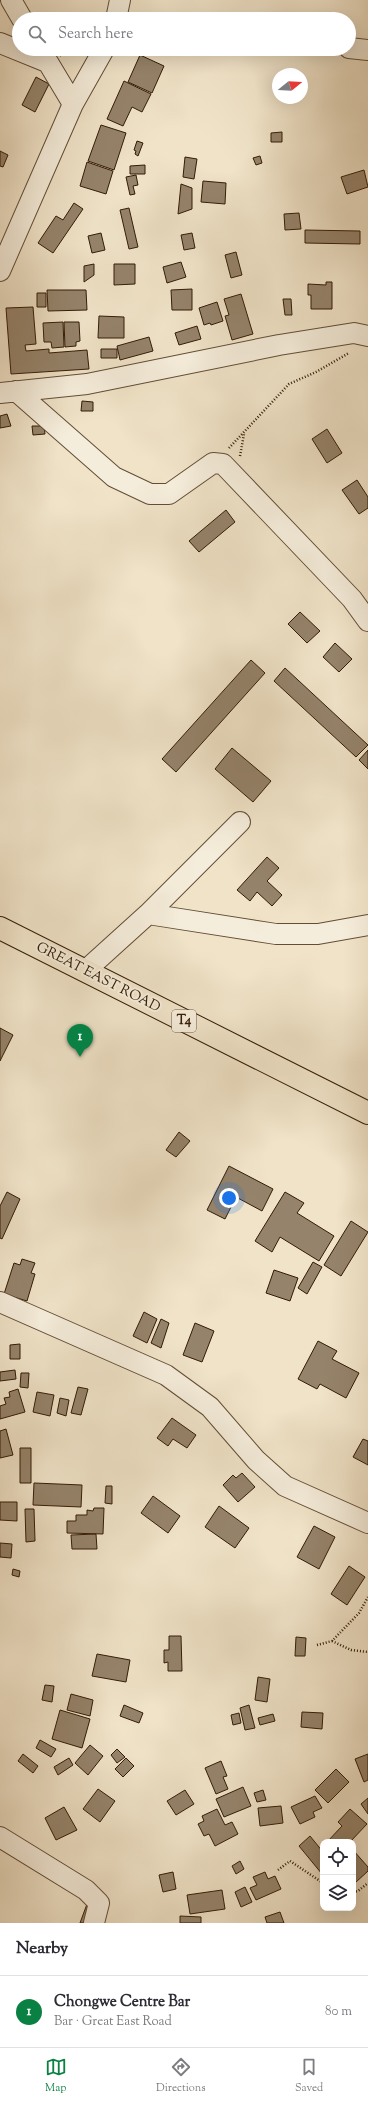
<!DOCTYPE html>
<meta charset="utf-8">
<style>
:root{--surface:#fff;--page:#f7f7f7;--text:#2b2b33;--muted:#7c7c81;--line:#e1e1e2;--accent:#0b8043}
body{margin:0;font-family:"Sorts Mill Goudy",serif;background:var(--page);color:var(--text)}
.controls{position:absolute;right:12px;bottom:12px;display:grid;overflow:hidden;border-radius:8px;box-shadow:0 4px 16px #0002}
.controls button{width:36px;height:36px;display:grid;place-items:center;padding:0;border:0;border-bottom:1px solid var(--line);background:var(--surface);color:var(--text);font:20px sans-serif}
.compass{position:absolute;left:272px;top:68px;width:36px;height:36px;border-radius:50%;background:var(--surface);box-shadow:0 4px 16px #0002;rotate:72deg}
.you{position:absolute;left:229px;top:1198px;width:14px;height:14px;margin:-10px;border:3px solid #fff;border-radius:50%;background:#1a73e8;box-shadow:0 0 0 6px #1a73e833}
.badge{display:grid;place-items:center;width:26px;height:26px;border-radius:50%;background:var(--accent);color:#fff;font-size:13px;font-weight:700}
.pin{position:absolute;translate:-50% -33px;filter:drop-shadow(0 1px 2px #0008)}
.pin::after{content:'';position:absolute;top:21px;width:14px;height:12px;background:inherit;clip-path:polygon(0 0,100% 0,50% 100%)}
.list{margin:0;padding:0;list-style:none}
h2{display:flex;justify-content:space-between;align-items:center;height:52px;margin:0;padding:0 16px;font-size:17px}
h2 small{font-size:13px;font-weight:400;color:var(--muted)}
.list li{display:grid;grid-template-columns:26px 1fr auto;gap:12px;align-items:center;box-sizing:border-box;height:72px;padding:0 16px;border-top:1px solid var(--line)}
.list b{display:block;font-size:15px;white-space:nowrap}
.list p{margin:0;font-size:13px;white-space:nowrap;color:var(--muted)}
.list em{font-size:13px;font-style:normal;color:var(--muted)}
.icon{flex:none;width:22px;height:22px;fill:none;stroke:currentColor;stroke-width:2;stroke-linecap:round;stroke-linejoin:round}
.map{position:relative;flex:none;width:368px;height:1923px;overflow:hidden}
.search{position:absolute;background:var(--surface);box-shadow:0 4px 16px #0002;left:12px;right:12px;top:12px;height:44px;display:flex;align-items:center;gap:10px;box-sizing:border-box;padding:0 14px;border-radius:22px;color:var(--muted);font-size:15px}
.sheet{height:124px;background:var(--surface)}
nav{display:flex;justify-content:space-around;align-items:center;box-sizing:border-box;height:56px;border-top:1px solid var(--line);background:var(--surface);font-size:11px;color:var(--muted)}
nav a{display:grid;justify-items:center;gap:2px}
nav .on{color:var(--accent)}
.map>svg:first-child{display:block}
.building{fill:#95836b;stroke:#331b06}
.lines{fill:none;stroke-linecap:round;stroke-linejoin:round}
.minor-casing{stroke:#624d36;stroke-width:22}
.highway-casing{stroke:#331b06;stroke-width:24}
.path{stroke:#331b06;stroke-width:2.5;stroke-dasharray:1 2;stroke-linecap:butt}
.minor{stroke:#f5eddb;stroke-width:20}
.highway{stroke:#f0e3c8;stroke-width:22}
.labels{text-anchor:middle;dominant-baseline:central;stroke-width:4;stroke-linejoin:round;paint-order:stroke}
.shield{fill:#f5eddb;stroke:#6d5a46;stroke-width:1}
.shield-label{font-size:13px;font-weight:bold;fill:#331b06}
.street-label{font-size:14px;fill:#331b06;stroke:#f5eddb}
</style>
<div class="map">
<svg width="368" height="1923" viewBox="0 0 368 1923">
<rect width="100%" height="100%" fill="#f0e3c8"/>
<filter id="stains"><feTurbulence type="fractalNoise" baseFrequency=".005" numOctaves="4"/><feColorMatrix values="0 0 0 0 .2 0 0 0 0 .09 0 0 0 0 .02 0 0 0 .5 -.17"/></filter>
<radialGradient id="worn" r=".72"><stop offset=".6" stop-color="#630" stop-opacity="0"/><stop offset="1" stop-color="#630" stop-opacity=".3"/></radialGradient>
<path class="building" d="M50,49H63L61,56L49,52Z
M140,55L164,66L152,93L128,82Z
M36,77L49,84L35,112L22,105Z
M124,81L151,94L142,112L132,107L123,126L107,119Z
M101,125L126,133L114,170L88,161Z
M282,132V142H271V133Z
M137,141L143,143L138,156L135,154L136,151L134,150Z
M0,151L8,155L3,167L0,166Z
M260,156L262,163L256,165L253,158Z
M185,157L197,159L194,179L183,177Z
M87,162L113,171L106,194L80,186Z
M145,165V174H130V166Z
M364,170L368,187L347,194L341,177Z
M136,175L138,185L133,186L135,194L130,195L126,177Z
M203,181L226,183L225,204L201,202Z
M181,184L192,188V209L178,214Z
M74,203L83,209L53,253L38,243L56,216L63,220Z
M129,208L138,247L129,249L120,210Z
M299,213L301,229L285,230L284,214Z
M305,230L360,231V244L305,243Z
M101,233L105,250L92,253L88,236Z
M192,233L195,248L184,250L181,235Z
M236,252L242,275L231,278L225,255Z
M181,262L186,277L167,283L163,267Z
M94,264V275L84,282V266Z
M114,264H135V284L114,285Z
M326,282H332V309H311V295H308V284L326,285Z
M192,289V310H172L171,290Z
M47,290H86L87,310L48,311Z
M37,293H46V307H37Z
M241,294L253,334L232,340L225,316L229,315L224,299Z
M283,299H291L292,315H285Z
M217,302L223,321L211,325L210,323L204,325L199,308Z
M33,307L36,344L25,345L26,351L49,349V353L87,350L89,369L11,374L6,308Z
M99,316L124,317V338H98Z
M63,322L64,347L52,348L51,342H44L43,323Z
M64,322H79L80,341L76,342V346L65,347Z
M197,326L201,339L179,345L175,333Z
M149,337L153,351L120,360L117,346Z
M101,349H117V358H101Z
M82,401L93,402V411H81Z
M7,414L11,426L0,428V416Z
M32,426H44L45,434L33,435Z
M327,429L342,453L327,463L312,439Z
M357,480L368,497V508L359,514L342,490Z
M226,510L235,522L199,552L189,541Z
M300,612L320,631L307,643L288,624Z
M335,643L352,659L339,672L323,657Z
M251,660L265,673L176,772L162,759Z
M285,668L368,745L356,757L274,681Z
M232,748L271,781L253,802L215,769Z
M368,750V769L359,760Z
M267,857L279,868L267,881L282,895L272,906L257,892L250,901L237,890Z
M0,1028L13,1035L0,1061Z
M179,1132L190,1141L176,1157L166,1150Z
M229,1166L273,1189L262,1211L236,1197L225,1219L207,1210Z
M7,1192L20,1199L2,1239L0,1238V1206Z
M285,1192L304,1203L297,1213L334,1236L319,1261L280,1237L272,1252L255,1241Z
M351,1221L368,1232L341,1276L324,1265Z
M22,1259L35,1263L31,1273L35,1274L27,1301L4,1294L14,1263L20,1265Z
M313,1262L322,1267L307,1294L298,1288Z
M274,1270L298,1278L290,1301L266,1293Z
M144,1312L157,1319L147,1343L133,1336Z
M161,1319L169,1323L161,1348L151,1343Z
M195,1323L214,1331L202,1362L183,1355Z
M318,1341L337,1351L332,1359L359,1373L346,1398L320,1384L317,1389L298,1379Z
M20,1344V1359H10V1345Z
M15,1370L16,1379L0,1381V1372Z
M21,1373H29L28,1388L20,1387Z
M78,1387L88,1389L81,1415L71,1413Z
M18,1389L25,1412L0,1419V1406L6,1404L4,1398L10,1397L9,1392Z
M37,1392L54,1395L50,1416L33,1412Z
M60,1398L69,1400L66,1416L57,1413Z
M172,1418L196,1435L187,1448L173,1439L168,1446L157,1438Z
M6,1429L13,1455L0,1458V1431Z
M363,1439L368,1441V1465L353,1457Z
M20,1448H31V1483H20Z
M242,1473L255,1487L238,1502L223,1485L233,1475L236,1478Z
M34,1483L82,1485L81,1507L33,1505Z
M106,1486H112V1504L105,1503Z
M153,1496L180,1516L168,1533L141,1513Z
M0,1502H17V1521L0,1520Z
M219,1506L249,1528L235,1548L205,1527Z
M94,1508H104L103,1534L67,1533V1521H76V1515H87V1510L93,1511Z
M25,1509H34L35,1541L26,1542Z
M314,1526L335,1537L319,1569L297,1557Z
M96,1534L97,1549H72L71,1535Z
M0,1543L12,1544L11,1558L0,1557Z
M349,1566L365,1577L347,1605L331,1594Z
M13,1569L20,1571L19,1577L12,1575Z
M169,1636H181L182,1671H168V1662L164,1663V1650H169Z
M296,1637L306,1638L305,1656H295Z
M97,1654L130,1660L126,1682L92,1676Z
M258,1677L270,1679L267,1702L255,1700Z
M45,1685L54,1686L52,1702L42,1700Z
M71,1694L93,1700L90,1716L67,1710Z
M124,1705L143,1713L139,1723L120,1716Z
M249,1705L255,1728L245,1730L240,1708Z
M60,1710L90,1719L82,1748L52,1739Z
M302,1712L323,1713L322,1729L301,1727Z
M239,1713L241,1723L233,1725L231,1715Z
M273,1714L275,1721L260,1725L258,1718Z
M40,1740L56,1749L51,1757L36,1748Z
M90,1745L103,1756L88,1775L75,1763Z
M117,1749L125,1757L117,1763L111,1755Z
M23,1754L38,1766L33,1773L18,1761Z
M368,1754V1780L364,1782L355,1759Z
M69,1758L73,1765L58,1775L54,1767Z
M126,1758L134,1766L123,1777L115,1769Z
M221,1761L227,1776L223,1777L228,1789L216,1794L205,1768Z
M336,1769L349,1782L328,1803L315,1790Z
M243,1787L251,1806L224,1817L216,1799Z
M98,1789L115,1801L100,1822L83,1809Z
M185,1790L194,1804L176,1815L167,1801Z
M263,1790L266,1800L257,1802L254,1793Z
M315,1796L322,1808L313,1812L315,1817L300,1824L291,1807Z
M368,1798V1814L361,1804Z
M281,1806L283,1823L260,1826L258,1808Z
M64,1807L77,1830L56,1840L45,1818Z
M217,1809L225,1825L232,1822L238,1834L215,1846L209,1834L204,1836L198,1824L204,1821L202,1816Z
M350,1809L367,1824L350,1842H327L342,1826L338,1822Z
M310,1836L323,1852L322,1874L299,1846Z
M353,1850L368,1867V1871L355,1883L353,1880Z
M240,1861L244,1869L236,1874L232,1866Z
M173,1872L176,1889L163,1892L159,1875Z
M265,1872L268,1879L275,1876L281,1889L256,1900L250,1888L257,1885L253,1877Z
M245,1887L252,1902L241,1907L235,1892Z
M222,1890L225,1909L190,1914L187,1895Z
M87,1904L95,1907L89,1923H80Z
M280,1912L284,1923H267L265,1917Z
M180,1916L201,1917V1923H180Z"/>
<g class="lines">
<defs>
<path id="minor" d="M11,0L22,19
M116,19L120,0
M0,43L47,62
M349,48L368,50
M40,49L73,104
M0,271L73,104L104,49
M16,391L114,477L150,494H169L213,463L223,464L352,599L368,621
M0,393L87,384L279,345L354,333L368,336
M148,914L276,934H318L368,925
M85,971L148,914L240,822
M0,1302L166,1375L210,1407L256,1460L285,1486L368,1523
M0,1837L86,1890L99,1903L94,1923"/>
<path id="highway" d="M0,928L368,1113"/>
</defs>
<use href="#minor" class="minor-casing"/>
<use href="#highway" class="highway-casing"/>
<path class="path" d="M229,448L289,384L316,372L349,353
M240,456L244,434
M332,1641L351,1650L368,1652
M317,1645L332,1641L359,1613L368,1597
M278,1870L290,1861L323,1883
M353,1892L358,1891L368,1883"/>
<use href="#minor" class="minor"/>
<use href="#highway" class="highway"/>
</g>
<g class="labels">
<rect class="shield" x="172" y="1010" width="24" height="22" rx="3"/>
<g class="shield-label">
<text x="184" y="1021">T4</text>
</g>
<g class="street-label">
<text transform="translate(98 978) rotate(27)">GREAT EAST ROAD</text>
</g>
</g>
<rect width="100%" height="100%" filter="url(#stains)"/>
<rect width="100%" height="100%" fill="url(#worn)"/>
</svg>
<div class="controls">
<button><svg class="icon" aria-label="locate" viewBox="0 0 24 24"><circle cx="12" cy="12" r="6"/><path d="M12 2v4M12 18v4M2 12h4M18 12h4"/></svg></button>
<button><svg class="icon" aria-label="layers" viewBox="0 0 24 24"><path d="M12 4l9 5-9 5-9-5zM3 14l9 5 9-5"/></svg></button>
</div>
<svg class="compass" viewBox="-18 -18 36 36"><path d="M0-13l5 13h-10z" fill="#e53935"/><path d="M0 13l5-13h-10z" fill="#7c7c81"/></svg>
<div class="you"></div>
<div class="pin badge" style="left:80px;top:1057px">1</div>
<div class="search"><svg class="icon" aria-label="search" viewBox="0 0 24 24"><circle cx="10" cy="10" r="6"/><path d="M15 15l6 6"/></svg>Search here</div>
</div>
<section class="sheet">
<h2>Nearby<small></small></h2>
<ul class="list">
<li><span class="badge">1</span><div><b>Chongwe Centre Bar</b><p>Bar · Great East Road</p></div><em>80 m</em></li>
</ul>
</section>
<nav>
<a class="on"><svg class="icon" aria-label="map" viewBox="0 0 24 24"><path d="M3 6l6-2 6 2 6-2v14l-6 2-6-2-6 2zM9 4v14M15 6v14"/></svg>Map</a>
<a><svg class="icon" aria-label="directions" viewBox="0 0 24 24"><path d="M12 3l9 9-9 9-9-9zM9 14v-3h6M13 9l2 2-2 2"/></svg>Directions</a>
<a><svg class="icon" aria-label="saved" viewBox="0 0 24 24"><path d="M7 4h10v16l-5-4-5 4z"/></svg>Saved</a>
</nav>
